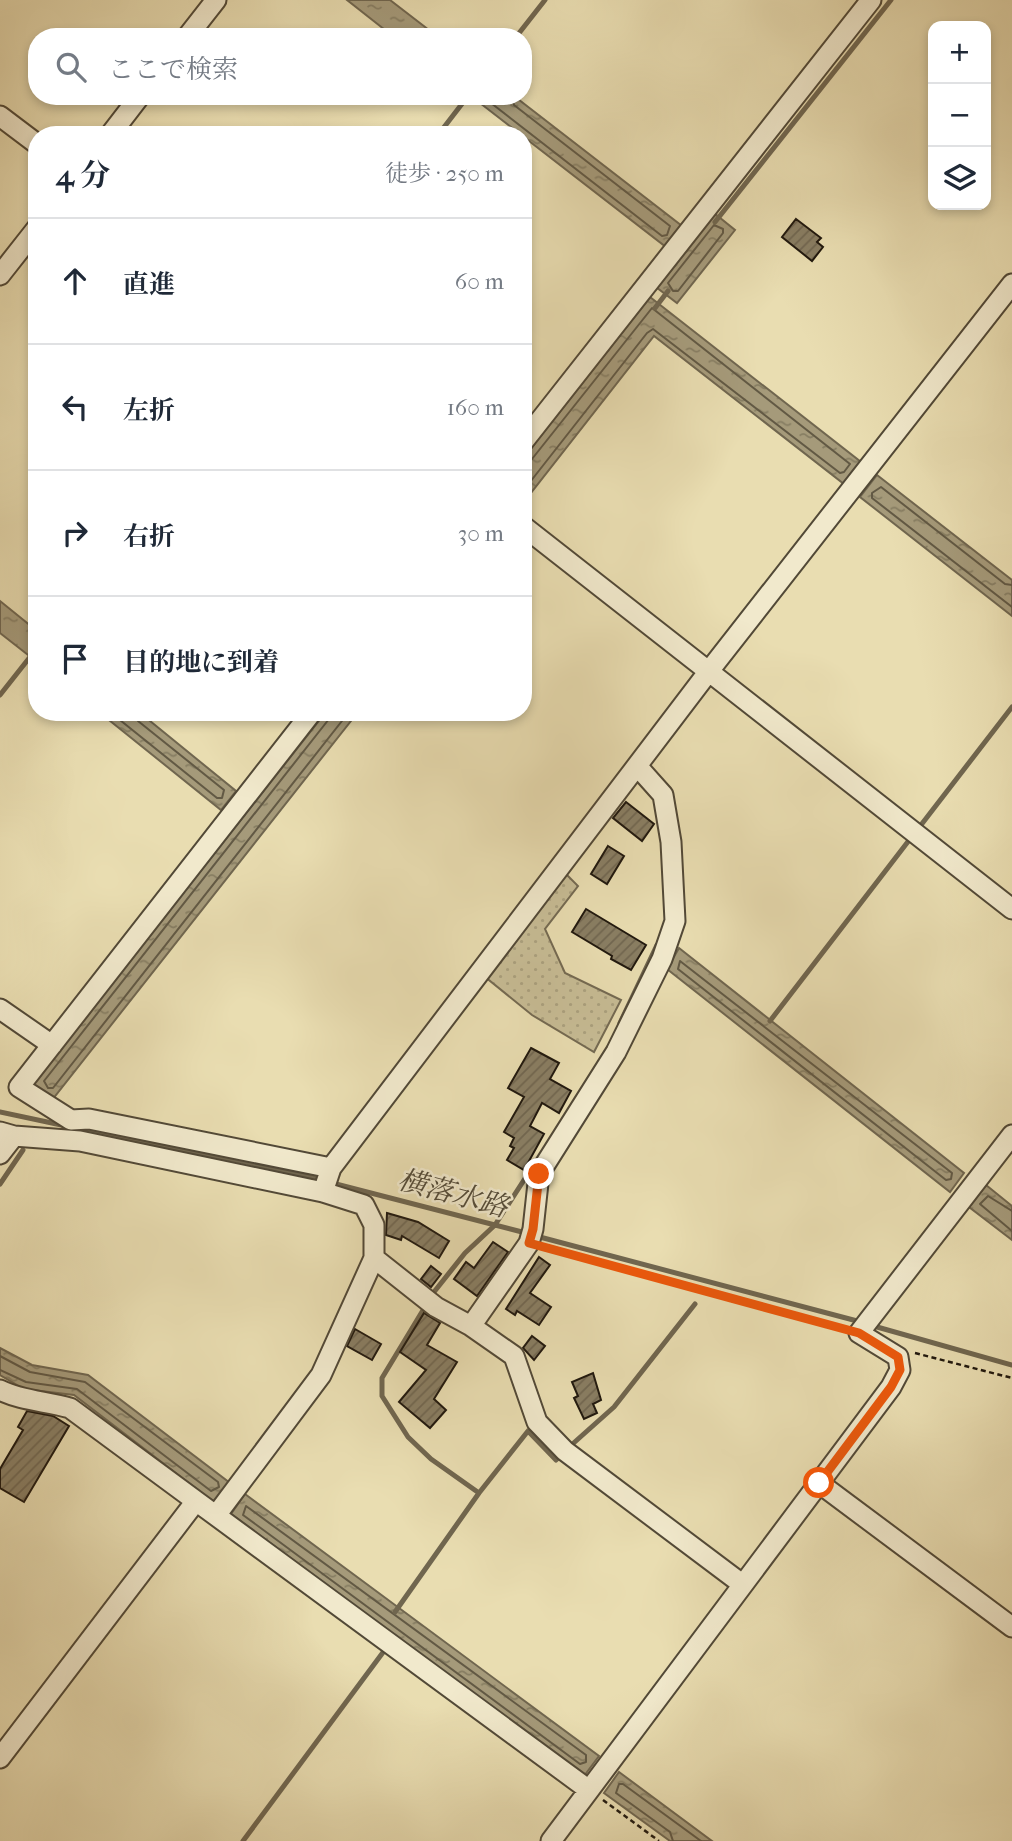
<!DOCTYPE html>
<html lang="ja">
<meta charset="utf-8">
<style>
:root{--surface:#fff;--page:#f2f2f3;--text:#1f2937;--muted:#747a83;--line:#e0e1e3}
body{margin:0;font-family:"IM FELL French Canon","Noto Serif JP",serif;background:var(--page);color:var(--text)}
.controls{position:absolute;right:21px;top:21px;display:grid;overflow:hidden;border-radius:14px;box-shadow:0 4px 10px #0003}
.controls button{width:63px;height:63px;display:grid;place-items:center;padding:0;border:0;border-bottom:2px solid var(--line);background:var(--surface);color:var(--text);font:35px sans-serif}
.stop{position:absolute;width:21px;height:21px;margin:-16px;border:5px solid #ea580c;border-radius:50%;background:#fff}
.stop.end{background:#ea580c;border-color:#fff;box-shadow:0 2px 7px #0008}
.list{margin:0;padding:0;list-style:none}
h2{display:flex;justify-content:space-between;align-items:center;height:91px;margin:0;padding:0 28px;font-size:30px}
h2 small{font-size:23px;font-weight:400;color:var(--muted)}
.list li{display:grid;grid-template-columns:46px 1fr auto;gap:21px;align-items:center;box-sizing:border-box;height:126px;padding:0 28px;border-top:2px solid var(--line)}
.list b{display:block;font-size:26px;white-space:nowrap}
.list em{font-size:23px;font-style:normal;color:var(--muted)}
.icon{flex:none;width:38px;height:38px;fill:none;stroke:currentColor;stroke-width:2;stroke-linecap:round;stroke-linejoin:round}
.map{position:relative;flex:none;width:1012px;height:1841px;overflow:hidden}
.search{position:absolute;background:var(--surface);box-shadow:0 4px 10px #0003;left:28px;top:28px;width:504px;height:77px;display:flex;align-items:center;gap:18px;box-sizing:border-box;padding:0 24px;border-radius:28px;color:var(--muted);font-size:26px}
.panel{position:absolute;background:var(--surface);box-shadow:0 4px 10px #0003;left:28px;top:126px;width:504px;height:595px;border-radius:28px}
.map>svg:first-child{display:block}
.grass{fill:url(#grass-dots);stroke:#746a52;stroke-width:2}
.water{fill:url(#water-ripples);stroke:#70664f;stroke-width:2}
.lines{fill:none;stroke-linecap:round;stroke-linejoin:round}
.shore{stroke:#625944;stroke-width:2}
.stream{stroke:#70664f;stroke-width:5}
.building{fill:url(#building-hatch);stroke:#20180e;stroke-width:2}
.minor-casing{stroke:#524937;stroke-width:23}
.path{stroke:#20180e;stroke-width:2.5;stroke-dasharray:5 3.5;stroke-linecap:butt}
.minor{stroke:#f1e9cc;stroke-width:19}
.route{stroke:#ea580c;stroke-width:9}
.labels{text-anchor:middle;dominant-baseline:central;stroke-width:5;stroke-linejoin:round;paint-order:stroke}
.water-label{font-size:28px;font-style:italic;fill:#554c39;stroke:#f1e9cc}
</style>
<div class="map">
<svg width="1012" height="1841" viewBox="0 0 1012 1841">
<defs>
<pattern id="grass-dots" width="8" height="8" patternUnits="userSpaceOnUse" patternTransform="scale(1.75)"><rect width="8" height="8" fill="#c7bc95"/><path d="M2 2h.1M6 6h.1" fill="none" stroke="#aba17f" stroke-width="1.8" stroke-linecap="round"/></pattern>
<pattern id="water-ripples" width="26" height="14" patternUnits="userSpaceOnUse" patternTransform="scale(1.75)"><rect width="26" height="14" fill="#a59a7a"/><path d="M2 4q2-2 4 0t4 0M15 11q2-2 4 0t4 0" fill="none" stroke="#867d62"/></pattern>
<pattern id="building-hatch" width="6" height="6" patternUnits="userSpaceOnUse" patternTransform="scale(1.75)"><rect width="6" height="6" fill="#897e63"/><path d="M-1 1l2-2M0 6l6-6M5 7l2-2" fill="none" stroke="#706650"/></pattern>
</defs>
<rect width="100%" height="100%" fill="#e9ddb1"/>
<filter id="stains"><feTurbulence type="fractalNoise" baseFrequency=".00286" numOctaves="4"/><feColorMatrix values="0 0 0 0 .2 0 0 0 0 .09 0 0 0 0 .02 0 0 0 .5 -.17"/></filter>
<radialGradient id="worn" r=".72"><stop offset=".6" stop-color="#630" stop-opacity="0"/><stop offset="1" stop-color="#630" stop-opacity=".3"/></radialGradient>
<path class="grass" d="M565,873L578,886L545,929L565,973L621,1000L594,1052L532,1015L484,976Z"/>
<path class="water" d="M347,0H390L438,37H394Z
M471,96H514L682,226L666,247Z
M714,213L735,230L677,303L656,287Z
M650,297L861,462L844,484L654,336L523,503V459Z
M877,475L1012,580V616L860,497Z
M0,601L37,631V662L0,633Z
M99,712H139L236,791L221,810Z
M326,712H358L52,1100L32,1084Z
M679,948L964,1173L950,1192L667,969Z
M986,1185L1012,1206V1240L969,1207Z
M0,1348L32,1365L88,1375L230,1483L215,1503L74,1395L24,1389L0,1375Z
M245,1494L599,1756L584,1776L231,1514Z
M619,1772L712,1841H670L604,1793Z"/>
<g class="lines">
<path class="shore" d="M482,96L662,236L667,235L670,226L514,105L511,96
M714,225L723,229V233L678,291H673L668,283Z
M523,462L532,459L652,308L850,464L844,472L840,473L653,329L647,333L523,491
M1012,585L1005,584L881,487L872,493V498L1012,607
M110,712L217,798H222L224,790L138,721L135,712
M330,712L329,719L44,1081L48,1088H53L349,712
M680,961L952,1173L951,1179L946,1180L678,969Z
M1012,1211L988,1196L980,1204L1012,1231
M0,1356L30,1372L85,1382L218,1482L219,1487L211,1491L77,1389L26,1382L0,1370
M246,1506L586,1755V1762L580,1764L243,1515Z
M673,1841L670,1832L616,1793L619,1784H623L701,1841"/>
<path class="stream" d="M516,37L545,0
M438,135L468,96
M715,222L891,0
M655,308L668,291
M0,695L30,657
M921,825L1012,707
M770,1021L910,839
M620,1023L657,945L661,948
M0,1112L66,1126
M79,1128L274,1168L526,1233
M0,1184L23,1150
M536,1236L861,1322
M870,1325L1012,1365
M568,1448L614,1407L695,1304
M479,1493L528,1431L556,1460L561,1455
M395,1612L479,1493L431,1459L408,1437L382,1396V1378L434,1292L465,1253L495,1225L533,1166
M243,1841L384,1651"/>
</g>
<path class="building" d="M796,219L821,238L817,242L823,247L812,261L782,237Z
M626,802L654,824L642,841L613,818Z
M608,846L624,856L607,884L591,874Z
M586,909L646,945L631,970L611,959L612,956L572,932Z
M531,1048L559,1063L550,1079L571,1091L559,1113L542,1103L530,1126L544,1134L524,1170L507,1160L514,1148L510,1146L514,1138L504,1132L524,1097L508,1088Z
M387,1213L418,1222L449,1241L439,1258L402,1236L401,1240L386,1235Z
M493,1242L508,1252L477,1296L454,1279L466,1262L474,1268Z
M539,1257L550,1265L530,1293L551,1307L539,1325L517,1311L515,1315L506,1309Z
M431,1266L441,1274L431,1287L421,1279Z
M424,1313L440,1323L427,1345L457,1362L434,1399L446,1410L430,1428L399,1402L426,1370L400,1352Z
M355,1329L381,1344L372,1360L347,1346Z
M532,1336L545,1346L534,1360L523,1348Z
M593,1373L601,1400L593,1404L597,1413L584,1419L574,1398L578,1396L572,1382Z
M27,1411L53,1416L69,1426L24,1502L0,1488V1469L23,1430L18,1427Z"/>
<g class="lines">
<defs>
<path id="minor" d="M187,37L216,0
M0,116L37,144
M110,135L140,96
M0,275L37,228
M523,442L871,0
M523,526L1012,909
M312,712L19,1087L71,1120L89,1119L331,1168
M0,1009L52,1045
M0,1132L14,1136L80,1141L323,1192L364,1205L374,1225V1258L321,1375L217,1514
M0,1154L14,1136
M323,1192L331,1168L709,671L1012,284
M374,1258L436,1307L471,1326L514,1356L537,1422L565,1451L742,1584
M471,1326L529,1243L533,1229L539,1174L616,1052L662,959L675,921L671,842L663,795L638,767
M0,1390C22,1401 46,1401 70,1408L196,1501
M819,1483L1012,1627
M0,1758L196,1501L589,1790
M551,1841L891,1387L900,1370L898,1357L859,1333L1012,1135"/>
</defs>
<use href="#minor" class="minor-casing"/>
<path class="path" d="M545,1247L843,1329
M915,1353L1012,1378
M603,1800L659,1841"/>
<use href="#minor" class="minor"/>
</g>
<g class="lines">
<path class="route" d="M539,1174L533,1229L529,1243L859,1333L898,1357L900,1370L891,1387L819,1483"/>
</g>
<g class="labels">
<g class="water-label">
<text transform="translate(453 1193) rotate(15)">横落水路</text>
</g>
</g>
<rect width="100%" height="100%" filter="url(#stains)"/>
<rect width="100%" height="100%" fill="url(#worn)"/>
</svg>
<div class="controls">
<button>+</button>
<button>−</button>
<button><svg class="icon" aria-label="layers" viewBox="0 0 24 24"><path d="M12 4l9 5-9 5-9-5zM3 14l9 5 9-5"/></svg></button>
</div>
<div class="stop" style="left:819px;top:1483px"></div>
<div class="stop end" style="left:539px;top:1174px"></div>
<div class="search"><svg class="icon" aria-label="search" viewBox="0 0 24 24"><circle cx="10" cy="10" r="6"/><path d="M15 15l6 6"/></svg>ここで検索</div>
<section class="panel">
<h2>4 分<small>徒歩 · 250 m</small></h2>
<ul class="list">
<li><svg class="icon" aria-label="ahead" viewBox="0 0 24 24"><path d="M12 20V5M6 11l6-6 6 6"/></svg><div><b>直進</b></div><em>60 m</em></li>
<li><svg class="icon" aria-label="left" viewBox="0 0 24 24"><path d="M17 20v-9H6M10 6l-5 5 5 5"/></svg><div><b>左折</b></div><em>160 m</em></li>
<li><svg class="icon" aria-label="right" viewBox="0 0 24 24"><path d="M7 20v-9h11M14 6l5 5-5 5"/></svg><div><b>右折</b></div><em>30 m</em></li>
<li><svg class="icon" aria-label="arrive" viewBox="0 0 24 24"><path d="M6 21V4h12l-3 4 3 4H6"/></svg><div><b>目的地に到着</b></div></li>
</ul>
</section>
</div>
